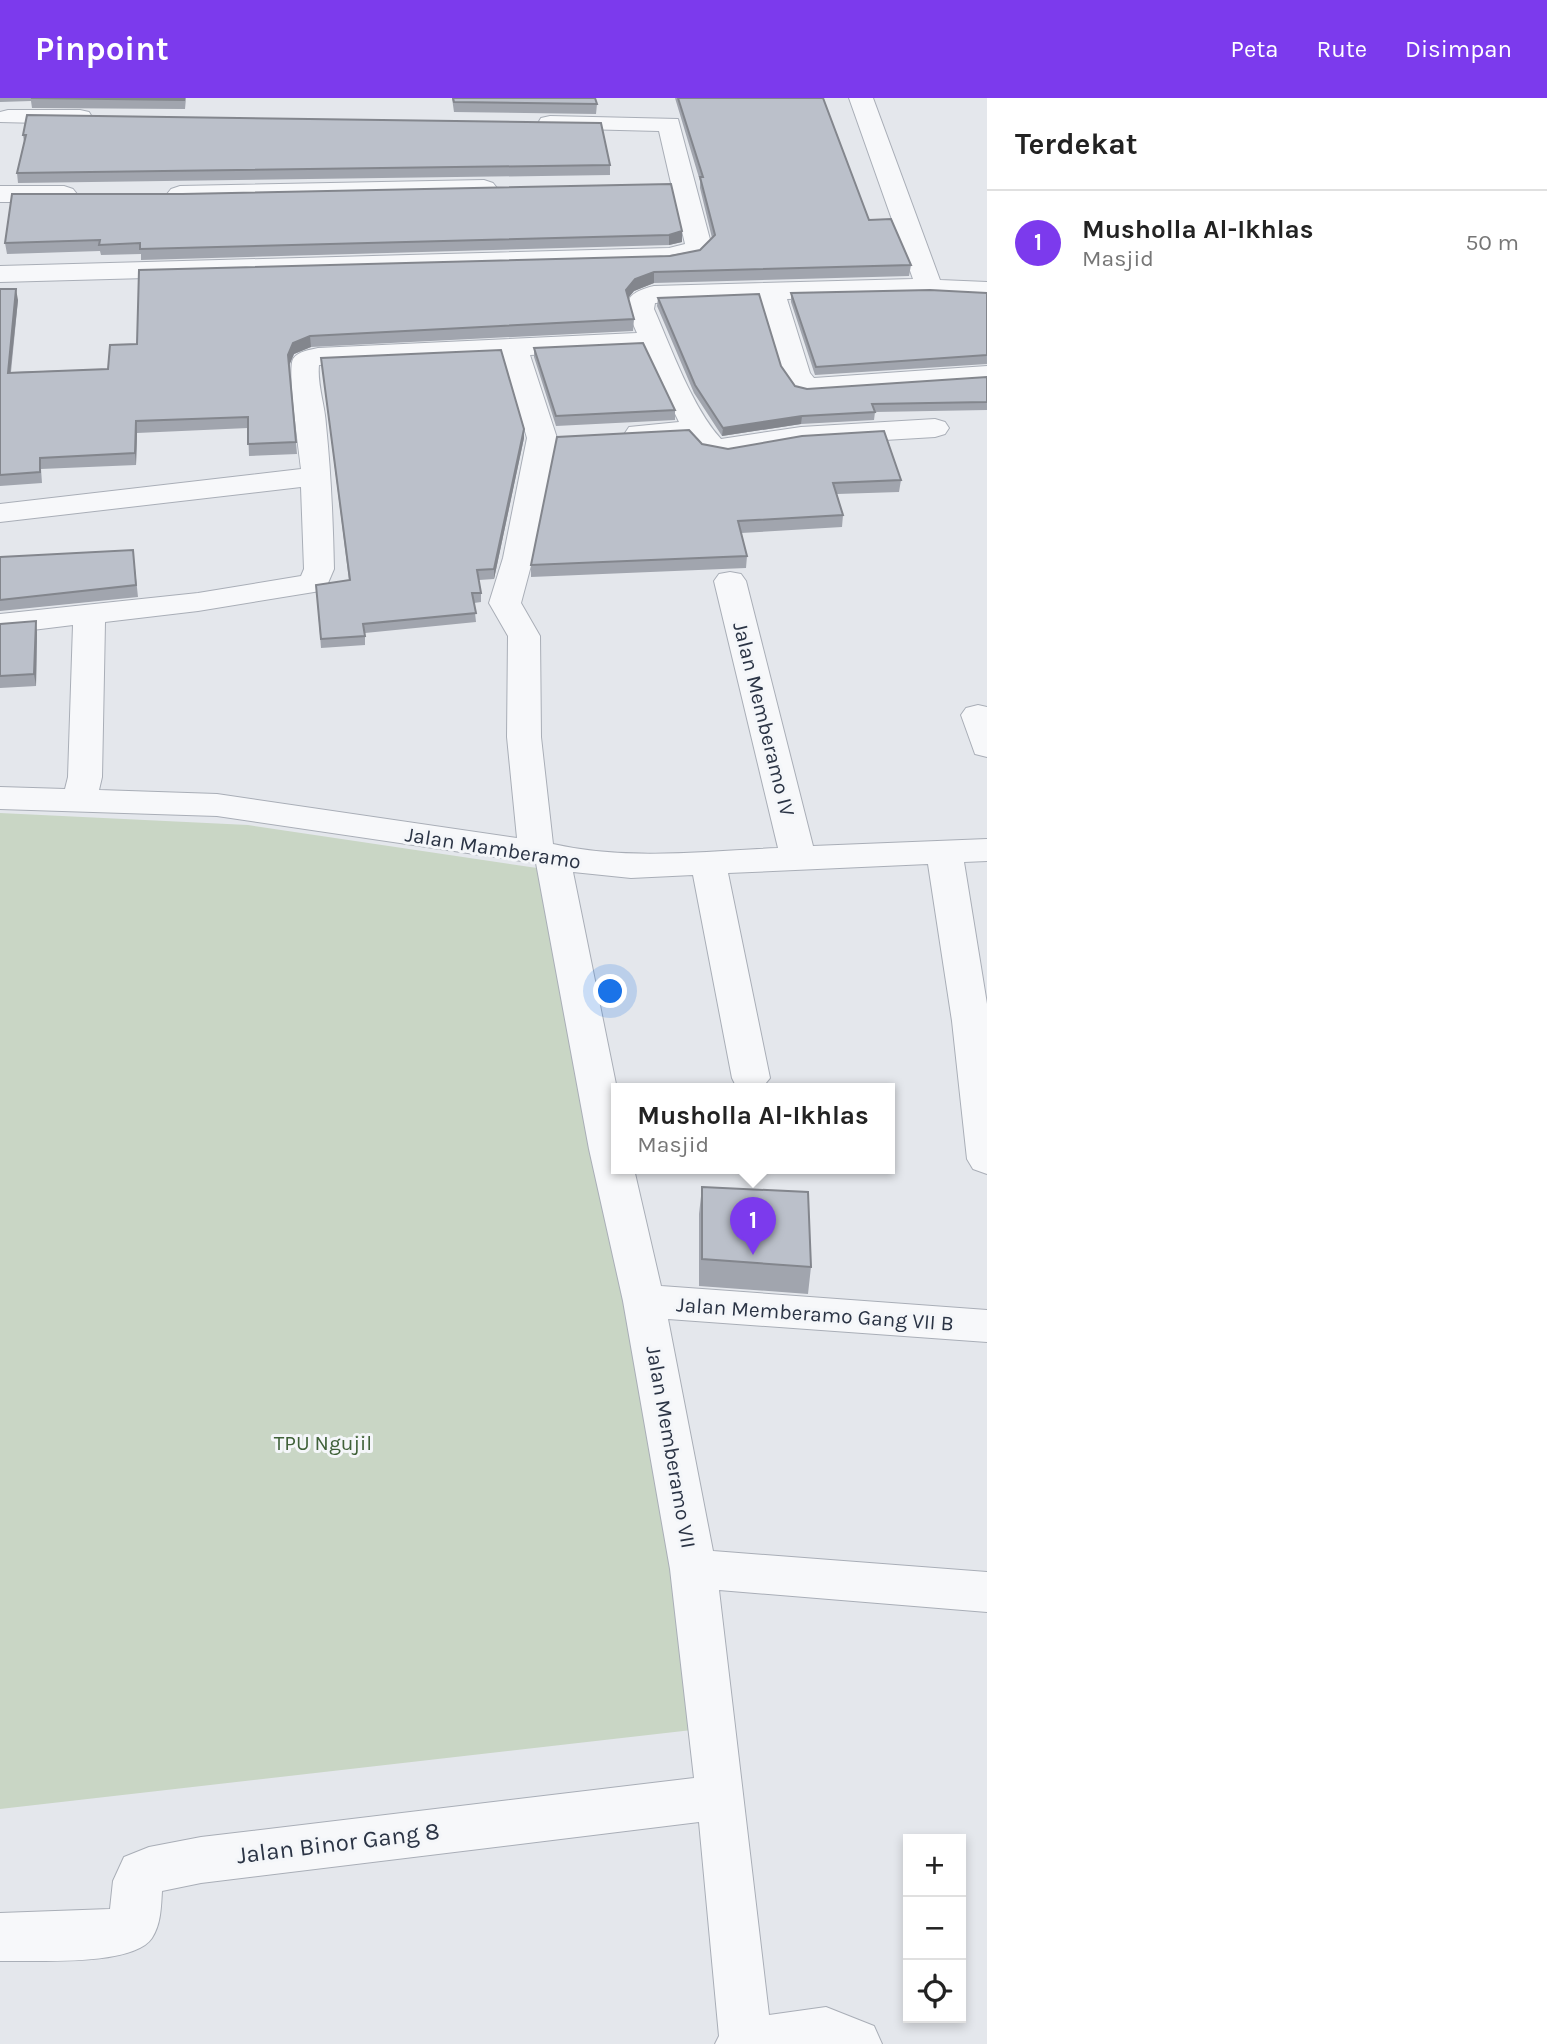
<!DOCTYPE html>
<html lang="id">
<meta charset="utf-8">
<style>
:root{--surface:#fff;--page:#f6f6f6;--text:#222;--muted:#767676;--line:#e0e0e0;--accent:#7c3aed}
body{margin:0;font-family:Karla,sans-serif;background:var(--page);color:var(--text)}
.controls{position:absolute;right:21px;bottom:21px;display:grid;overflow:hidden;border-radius:0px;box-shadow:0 4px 10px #0003}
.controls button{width:63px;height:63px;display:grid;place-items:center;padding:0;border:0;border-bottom:2px solid var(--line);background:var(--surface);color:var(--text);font:35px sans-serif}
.you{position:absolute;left:611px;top:894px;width:24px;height:24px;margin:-18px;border:5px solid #fff;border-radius:50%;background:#1a73e8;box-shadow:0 0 0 10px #1a73e833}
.badge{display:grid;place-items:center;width:46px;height:46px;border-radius:50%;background:var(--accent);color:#fff;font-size:23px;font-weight:700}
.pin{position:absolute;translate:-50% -58px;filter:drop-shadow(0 2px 4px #0008)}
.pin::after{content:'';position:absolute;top:37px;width:24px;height:21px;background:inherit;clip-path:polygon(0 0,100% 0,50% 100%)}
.popup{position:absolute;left:611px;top:985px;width:284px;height:91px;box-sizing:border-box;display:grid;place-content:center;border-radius:0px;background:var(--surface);filter:drop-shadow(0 2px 5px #0005);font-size:23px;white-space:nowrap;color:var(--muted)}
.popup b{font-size:26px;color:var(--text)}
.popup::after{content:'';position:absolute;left:50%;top:100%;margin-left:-14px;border:14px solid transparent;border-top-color:var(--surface)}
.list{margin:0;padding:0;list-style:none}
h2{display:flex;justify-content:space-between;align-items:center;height:91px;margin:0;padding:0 28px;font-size:30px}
h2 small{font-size:23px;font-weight:400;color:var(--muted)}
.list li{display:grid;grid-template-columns:46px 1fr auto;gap:21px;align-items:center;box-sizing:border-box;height:105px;padding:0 28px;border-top:2px solid var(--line)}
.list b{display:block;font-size:26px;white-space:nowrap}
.list p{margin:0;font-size:23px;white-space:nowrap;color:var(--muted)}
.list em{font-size:23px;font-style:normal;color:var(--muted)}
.icon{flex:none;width:38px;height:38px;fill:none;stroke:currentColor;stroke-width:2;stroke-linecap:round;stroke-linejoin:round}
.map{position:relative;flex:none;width:987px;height:1946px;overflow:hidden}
header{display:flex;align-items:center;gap:42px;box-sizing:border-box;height:98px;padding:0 35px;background:var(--accent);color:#fff}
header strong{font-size:33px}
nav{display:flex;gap:38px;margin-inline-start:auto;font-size:24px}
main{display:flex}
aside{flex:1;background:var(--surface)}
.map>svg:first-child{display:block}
.green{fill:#c9d6c5}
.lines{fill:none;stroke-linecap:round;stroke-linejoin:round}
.minor-casing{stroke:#a9aeb7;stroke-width:2}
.minor{fill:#f7f8fa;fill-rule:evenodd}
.wall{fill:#a1a5ae}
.shaded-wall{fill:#83868d}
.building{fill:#bbc0ca;stroke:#83868d;stroke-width:2}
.labels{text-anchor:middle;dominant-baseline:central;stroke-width:6;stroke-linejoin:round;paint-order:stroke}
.street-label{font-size:21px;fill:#2b3445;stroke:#f4f6f9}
.park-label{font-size:21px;fill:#3f6138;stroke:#f4f6f9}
.near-street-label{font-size:24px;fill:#2b3445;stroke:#f4f6f9}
</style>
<header>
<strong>Pinpoint</strong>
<nav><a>Peta</a><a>Rute</a><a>Disimpan</a></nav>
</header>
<main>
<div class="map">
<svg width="987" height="1946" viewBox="0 0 987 1946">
<rect width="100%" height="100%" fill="#e4e7ec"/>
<path class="green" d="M0,715L248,727L537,770L665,1418L692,1632L0,1711Z"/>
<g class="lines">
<defs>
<path id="minor" d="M849,0H873L940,182L987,184V200L929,197L787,201L810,275L814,280L987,268V284L806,297L796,295L782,275L760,201L655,205L654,211C672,252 692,309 721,341L801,329L935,321L945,324L949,330L945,336L935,339L801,347L727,360L702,355L689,341L639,344L629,341L625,335L629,329L679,324L644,252L530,257L557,340L533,460L521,505L540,538L541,639L553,746C627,763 703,753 778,750L714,483L719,476L730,474L741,476L746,483L813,748L987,741V763L964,764L987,906V1076L973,1071L967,1061L952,923L928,766L728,775L770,980L761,991L737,990L732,980L693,777L631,780L573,774L617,991L616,1071H634L661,1188L987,1212V1244L668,1221L713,1453L987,1474V1514L719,1492L769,1917L826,1909L874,1928L882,1946H715L719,1938L699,1724L201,1785L162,1793C161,1809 161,1826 152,1840C133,1869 33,1862 0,1863V1815L110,1811L113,1783L124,1759L149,1749L201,1739L694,1680L670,1471L623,1203L589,1051L536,765L217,718L0,711V689L65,691L68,679L73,527L0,536V516L198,495L301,478L304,471L301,389L0,424V406L301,371C299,351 287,273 293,261C298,253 310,252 318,250L637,235C625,208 620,196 654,188L913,181ZM503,258L527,340L503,460L489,505L508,538L507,639L517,740L217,696L99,692L102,679L105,524L198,513L314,494L325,492L334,471C333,423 331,375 326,327C325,307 317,287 319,267Z
M8,12H80L89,14L92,19L89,24L80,26L0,24V14Z
M550,18L678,21L712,149C702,163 685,164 669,166L0,184V168L669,150L685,146L659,33L541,30L538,25L541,20Z
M484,82L493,85L497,90L493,95L180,104L171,101L167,96L171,91L180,88Z
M0,88H64L73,91L77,96L73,101L64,104H0Z
M978,607L987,609V659L975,656L961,617L966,610Z"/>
</defs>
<use href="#minor" class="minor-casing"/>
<use href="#minor" class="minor"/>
</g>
<path class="wall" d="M0,0H186L185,11L32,10L31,3L0,4Z
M452,0H595L597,6L596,16L454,14Z
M675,0H823L869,122L911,167L909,178L654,185L634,193L628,200L634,221L633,233L311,249L294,256L289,267L297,356L249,358L248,330L137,335L136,367L41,371L42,385L0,388V191L18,202L11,274L108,271L137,246L700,152L712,140L700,90V83Z
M23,37L610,67V77L18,85L17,75L24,44Z
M12,96L682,133V144L669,147L141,162V156L101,157L100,153L7,156L5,145Z
M791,195H987V266L815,277L791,204Z
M658,200L781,268L795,288L807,291L987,279V312L875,314L874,322L801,326L722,338L694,295L657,208Z
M534,250L675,312V322L556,328L534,259Z
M321,260L524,331V340L494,481L479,482L481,495V504L474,505L476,524L365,535V547L321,550L316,487L349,482Z
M702,346L901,382L899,394L837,396L843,417L842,429L741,435L747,458L746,470L531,479V467Z
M133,452L138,499L0,513V459Z
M0,526L37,534L36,588L0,590Z
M702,1089L811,1169L808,1196L699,1188V1116Z"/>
<path class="shaded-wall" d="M682,133V144L669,147V137Z
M654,174V185L634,193L626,203V192L635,181Z
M16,191L18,202L9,286L8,275Z
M310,238L311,249L294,256L289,268L288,257L293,245Z
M802,318L801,326L722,338L723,330Z
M136,323L137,335L136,367L135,355Z
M524,331V340L494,481V471Z
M36,523L37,534L36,588L34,576Z"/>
<path class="building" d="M31,0H184V2Z
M453,0H595L597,6L454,4Z
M678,0H823L869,122L891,121L911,167L654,174L635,181L626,192L634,221L310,238L293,245L288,257L296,344L248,346V319L136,323L135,355L40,360V374L0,377V191H16L8,275L108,271L110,247L137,246L139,172L670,158L700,152L715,137L700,79H703Z
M27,17L601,25L610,67L17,75L26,37H23Z
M671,86L682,133L669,137L140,151V145L99,147L100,142L5,145L12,96H182Z
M930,192L987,195V257L816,269L791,195Z
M759,196L781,268L795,288L807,291L987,279V304L872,306L875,314L802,318L723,330L695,287L658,200Z
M643,245L675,312L556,318L534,250Z
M501,252L524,331L494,471L477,472L481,495H472L476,515L363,526L365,538L321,541L316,487L350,482L321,260Z
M689,332L702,346L728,351L802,338L884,333L901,382L833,385L843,417L738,423L747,458L531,467L557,339Z
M133,452L136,487L0,502V459Z
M36,523L34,576L0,578V526Z
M702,1089L808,1094L811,1169L702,1161Z"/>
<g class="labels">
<g class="street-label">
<text transform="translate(764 621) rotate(76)">Jalan Memberamo IV</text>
<text transform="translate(493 750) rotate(9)">Jalan Mamberamo</text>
<text transform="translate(815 1216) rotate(4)">Jalan Memberamo Gang VII B</text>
<text transform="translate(671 1349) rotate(80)">Jalan Memberamo VII</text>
</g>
<g class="park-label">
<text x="323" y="1345">TPU Ngujil</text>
</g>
<g class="near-street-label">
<text transform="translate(338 1745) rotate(-7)">Jalan Binor Gang 8</text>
</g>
</g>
</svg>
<div class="controls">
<button>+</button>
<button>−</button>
<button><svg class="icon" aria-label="locate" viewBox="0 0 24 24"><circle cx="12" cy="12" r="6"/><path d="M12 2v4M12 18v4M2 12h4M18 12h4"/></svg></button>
</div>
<div class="you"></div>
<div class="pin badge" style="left:753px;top:1157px">1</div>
<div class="popup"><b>Musholla Al-Ikhlas</b>Masjid</div>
</div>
<aside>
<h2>Terdekat<small></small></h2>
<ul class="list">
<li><span class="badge">1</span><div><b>Musholla Al-Ikhlas</b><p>Masjid</p></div><em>50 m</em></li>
</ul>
</aside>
</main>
